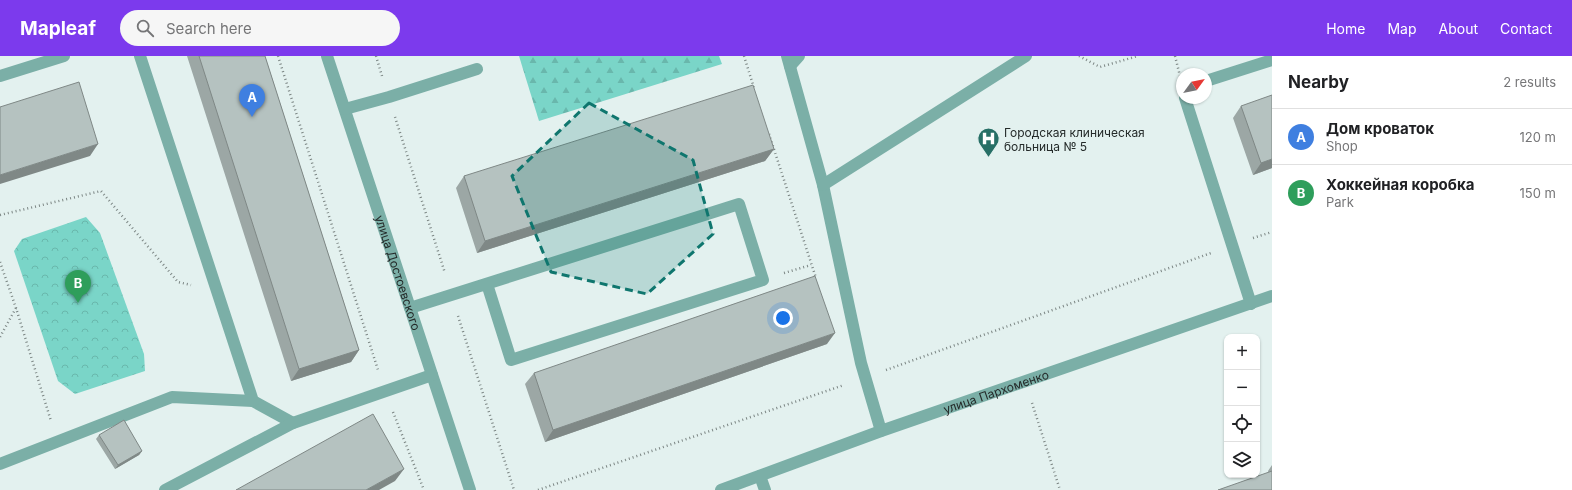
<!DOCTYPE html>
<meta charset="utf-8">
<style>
:root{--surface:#fff;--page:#f6f6f6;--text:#202124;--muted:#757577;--line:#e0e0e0;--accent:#7c3aed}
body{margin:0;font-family:Inter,sans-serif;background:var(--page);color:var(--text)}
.controls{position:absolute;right:12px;bottom:12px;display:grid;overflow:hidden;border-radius:8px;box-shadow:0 1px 3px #0004}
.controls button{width:36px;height:36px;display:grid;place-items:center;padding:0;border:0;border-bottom:1px solid var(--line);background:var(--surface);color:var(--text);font:20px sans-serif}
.compass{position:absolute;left:1176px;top:12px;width:36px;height:36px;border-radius:50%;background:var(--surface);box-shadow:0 1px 3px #0004;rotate:57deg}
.you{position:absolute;left:783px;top:262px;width:14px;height:14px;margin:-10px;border:3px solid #fff;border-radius:50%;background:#1a73e8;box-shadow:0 0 0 6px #1a73e833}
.badge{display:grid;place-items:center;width:26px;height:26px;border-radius:50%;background:var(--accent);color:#fff;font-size:13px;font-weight:700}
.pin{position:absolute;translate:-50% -33px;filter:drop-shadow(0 1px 2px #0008)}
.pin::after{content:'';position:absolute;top:21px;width:14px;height:12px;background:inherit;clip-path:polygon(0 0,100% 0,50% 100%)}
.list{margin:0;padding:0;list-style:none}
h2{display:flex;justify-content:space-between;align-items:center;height:52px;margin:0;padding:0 16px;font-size:17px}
h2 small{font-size:13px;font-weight:400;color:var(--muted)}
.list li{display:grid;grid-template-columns:26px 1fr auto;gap:12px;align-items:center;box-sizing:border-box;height:56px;padding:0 16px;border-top:1px solid var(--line)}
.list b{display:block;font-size:15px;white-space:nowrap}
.list p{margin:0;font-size:13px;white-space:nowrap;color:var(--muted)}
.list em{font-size:13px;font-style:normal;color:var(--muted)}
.icon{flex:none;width:22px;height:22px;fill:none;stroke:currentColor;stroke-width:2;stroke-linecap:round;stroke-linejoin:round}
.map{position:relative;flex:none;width:1272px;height:434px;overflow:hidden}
header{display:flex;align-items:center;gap:24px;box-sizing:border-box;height:56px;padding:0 20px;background:var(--accent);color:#fff}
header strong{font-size:19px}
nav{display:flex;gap:22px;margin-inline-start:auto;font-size:14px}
.search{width:280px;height:36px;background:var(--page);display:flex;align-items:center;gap:10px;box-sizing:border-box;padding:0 14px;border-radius:22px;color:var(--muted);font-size:15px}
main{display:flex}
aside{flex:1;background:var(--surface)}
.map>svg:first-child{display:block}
.forest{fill:url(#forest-firs)}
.park{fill:url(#park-crowns)}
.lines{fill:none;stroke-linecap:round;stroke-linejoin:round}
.path{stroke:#7c8684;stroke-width:2.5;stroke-dasharray:1 3;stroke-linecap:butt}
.minor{stroke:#7bafa7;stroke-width:12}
.wall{fill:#9ca7a5}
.shaded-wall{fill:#7f8886}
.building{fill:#b5c2c0;stroke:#7f8886}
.marked{fill:#0f766e;fill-opacity:0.2;stroke:#0f766e;stroke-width:3;stroke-dasharray:8 5;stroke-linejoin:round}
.labels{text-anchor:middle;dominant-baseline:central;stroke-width:3;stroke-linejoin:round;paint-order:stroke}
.poi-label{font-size:12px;fill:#242a29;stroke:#e3f1ef;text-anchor:start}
.street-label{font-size:12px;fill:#242a29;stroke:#e3f1ef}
</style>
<header>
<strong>Mapleaf</strong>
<div class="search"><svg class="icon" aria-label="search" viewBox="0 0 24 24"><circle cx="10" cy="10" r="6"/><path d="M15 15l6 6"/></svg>Search here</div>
<nav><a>Home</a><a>Map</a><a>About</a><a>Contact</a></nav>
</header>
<main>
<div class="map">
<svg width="1272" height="434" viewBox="0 0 1272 434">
<defs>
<pattern id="forest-firs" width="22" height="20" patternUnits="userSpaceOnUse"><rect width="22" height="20" fill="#7ad5c8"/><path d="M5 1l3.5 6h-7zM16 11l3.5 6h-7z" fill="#69b7ac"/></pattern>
<pattern id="park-crowns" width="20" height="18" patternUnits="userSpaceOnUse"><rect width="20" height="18" fill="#7ad5c8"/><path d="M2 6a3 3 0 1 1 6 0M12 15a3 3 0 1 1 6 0" fill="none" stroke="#69b7ac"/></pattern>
</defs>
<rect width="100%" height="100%" fill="#e3f1ef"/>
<path class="forest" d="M519,0H719L722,8L539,65Z"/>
<path class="park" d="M86,161L100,177L144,298L145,315L75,338L58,325L14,195L22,183Z"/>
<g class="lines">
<path class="path" d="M278,0L378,314
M376,0L382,20
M744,0L754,32
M1079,0L1100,11L1138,0
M1175,0L1180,20
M395,61L445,217
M769,78L816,222
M0,159L101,135L178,226L191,229
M1253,182L1272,176
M0,206L16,252L51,365
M784,217L811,209
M458,260L514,434
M0,281L16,252
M886,314L1211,197
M1032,347L1060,434
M393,356L424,434
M538,434L844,329"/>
<g class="minor">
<path d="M140,0L253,345L293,367"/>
<path id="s1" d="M327,0L470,434"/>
<path d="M787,0L823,129L861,307L881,375"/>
<path d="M790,10L799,0"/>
<path d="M0,20L64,0"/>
<path d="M1206,25L1272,4"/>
<path d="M1185,42L1251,248"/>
<path d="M345,53L389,41L477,13"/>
<path d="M823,129L1026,0"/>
<path d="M410,252L739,148L763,224L511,304L487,228"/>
<path d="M0,408L172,341L253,345"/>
<path d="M760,420L765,434"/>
<path d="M165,434L293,367L432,319"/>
<path id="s2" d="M721,434L881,375L1272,240"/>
</g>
</g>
<path class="wall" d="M187,0H265L359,294L351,306L291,325Z
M1241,50L1272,112L1253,119L1233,62Z
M774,93L765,105L477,197L456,132L464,120Z
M827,288L545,386L525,328L534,317Z
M99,379L142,395L139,399L115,413L96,383Z
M1272,409V434L1268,415Z"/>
<path class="shaded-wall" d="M98,88L90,100L0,128V119Z
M774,93L765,105L477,197L485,185Z
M1272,103V112L1253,119L1261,107Z
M835,277L827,288L545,386L553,374Z
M359,294L351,306L291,325L299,313Z
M142,395L139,399L115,413L118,409Z
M404,413L395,425L379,434H366Z"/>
<path class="building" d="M199,0H265L359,294L299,313Z
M79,26L98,88L0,119V51Z
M753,29L774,93L485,185L464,120Z
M1272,39V103L1261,107L1241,50Z
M815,220L835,277L553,374L534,317Z
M373,358L404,413L366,434H236Z
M124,364L142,395L118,409L99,379Z
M1272,415V434H1218Z"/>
<path class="marked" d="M589,47L693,104L713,178L647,238L551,216L512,120Z"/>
<defs>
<symbol id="hospital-pin" viewBox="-11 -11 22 30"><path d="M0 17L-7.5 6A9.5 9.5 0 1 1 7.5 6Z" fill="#276f66" stroke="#e3f1ef"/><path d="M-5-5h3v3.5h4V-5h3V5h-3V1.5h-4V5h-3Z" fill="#fff"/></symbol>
</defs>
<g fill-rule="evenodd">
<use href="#hospital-pin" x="976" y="70" width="25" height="34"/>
</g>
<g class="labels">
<g class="poi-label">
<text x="1004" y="76">Городская клиническая<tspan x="1004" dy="14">больница № 5</tspan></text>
</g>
<g class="street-label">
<text stroke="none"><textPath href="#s1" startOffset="228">улица Достоевского</textPath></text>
<text stroke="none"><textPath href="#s2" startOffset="292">улица Пархоменко</textPath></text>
</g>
</g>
</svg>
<div class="controls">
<button>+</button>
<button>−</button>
<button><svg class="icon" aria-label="locate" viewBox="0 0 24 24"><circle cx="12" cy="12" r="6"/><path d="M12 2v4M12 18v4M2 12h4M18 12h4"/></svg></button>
<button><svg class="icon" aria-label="layers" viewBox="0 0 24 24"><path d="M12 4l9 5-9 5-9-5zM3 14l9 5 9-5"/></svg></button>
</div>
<svg class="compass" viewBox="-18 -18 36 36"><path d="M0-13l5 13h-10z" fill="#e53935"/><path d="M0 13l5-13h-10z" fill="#757577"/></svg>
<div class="you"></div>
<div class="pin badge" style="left:252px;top:61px;background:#3f7fe0">A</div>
<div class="pin badge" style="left:78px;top:247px;background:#2e9e5b">B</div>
</div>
<aside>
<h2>Nearby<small>2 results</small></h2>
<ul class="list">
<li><span class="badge" style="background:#3f7fe0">A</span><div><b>Дом кроваток</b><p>Shop</p></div><em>120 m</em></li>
<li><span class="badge" style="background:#2e9e5b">B</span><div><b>Хоккейная коробка</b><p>Park</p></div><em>150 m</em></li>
</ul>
</aside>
</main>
